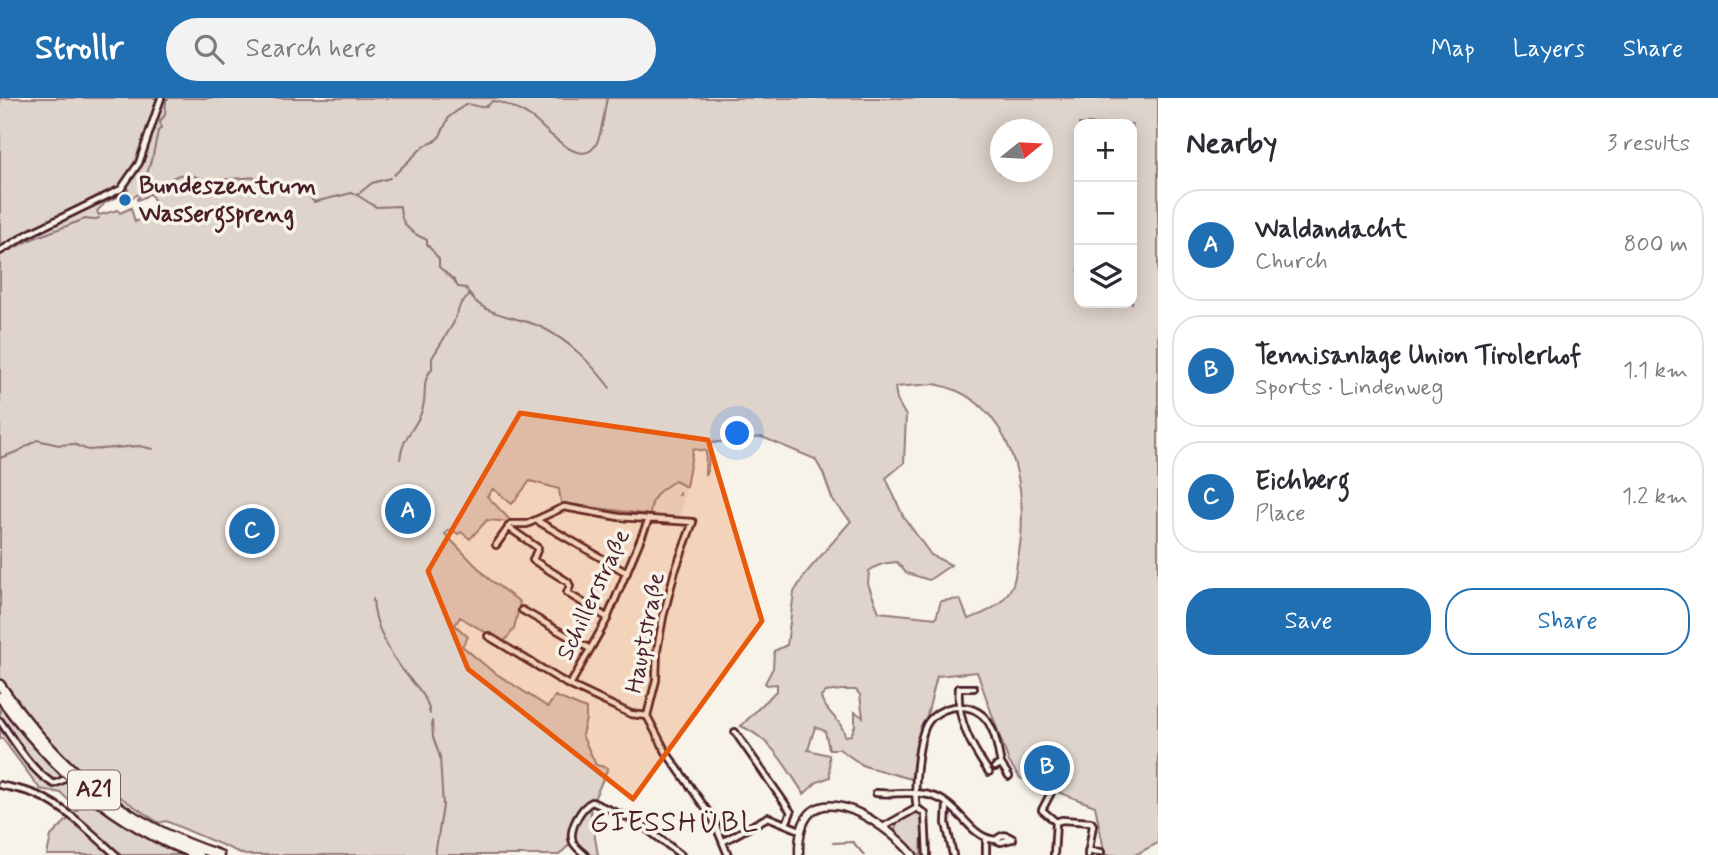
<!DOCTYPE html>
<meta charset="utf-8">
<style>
:root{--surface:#fff;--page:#f2f2f3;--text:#2b2b33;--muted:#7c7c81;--line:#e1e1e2;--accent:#1f6fb2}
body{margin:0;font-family:Mynerve,sans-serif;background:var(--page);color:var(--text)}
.controls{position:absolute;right:21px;top:21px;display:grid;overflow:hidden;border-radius:14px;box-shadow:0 4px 18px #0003}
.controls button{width:63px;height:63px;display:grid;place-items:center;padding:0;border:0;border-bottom:2px solid var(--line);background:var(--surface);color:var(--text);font:35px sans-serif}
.compass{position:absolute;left:990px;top:21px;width:63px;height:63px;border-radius:50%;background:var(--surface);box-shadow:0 4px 18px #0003;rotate:72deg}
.you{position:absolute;left:738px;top:336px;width:24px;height:24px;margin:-18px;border:5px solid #fff;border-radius:50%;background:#1a73e8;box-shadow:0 0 0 10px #1a73e833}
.badge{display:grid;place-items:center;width:46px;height:46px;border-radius:50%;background:var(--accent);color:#fff;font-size:23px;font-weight:700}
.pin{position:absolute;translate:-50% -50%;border:4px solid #fff;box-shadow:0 2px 7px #0006}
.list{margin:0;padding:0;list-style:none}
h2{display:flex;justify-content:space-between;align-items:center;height:91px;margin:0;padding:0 28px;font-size:30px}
h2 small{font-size:23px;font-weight:400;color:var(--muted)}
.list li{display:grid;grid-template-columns:46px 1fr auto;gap:21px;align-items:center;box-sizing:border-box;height:112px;margin:0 14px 14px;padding:0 14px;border:2px solid var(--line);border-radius:28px}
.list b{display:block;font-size:26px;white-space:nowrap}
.list p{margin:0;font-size:23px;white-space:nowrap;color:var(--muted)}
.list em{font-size:23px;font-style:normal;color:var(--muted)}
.actions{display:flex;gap:14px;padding:21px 28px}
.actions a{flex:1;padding:16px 0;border:2px solid var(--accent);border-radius:28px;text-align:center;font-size:24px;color:var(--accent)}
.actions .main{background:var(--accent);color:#fff}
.icon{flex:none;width:38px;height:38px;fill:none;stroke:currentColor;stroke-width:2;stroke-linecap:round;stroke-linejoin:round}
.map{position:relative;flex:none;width:1158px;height:757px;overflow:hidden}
header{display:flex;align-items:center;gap:42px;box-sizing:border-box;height:98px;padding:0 35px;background:var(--accent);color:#fff}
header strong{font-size:33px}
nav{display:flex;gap:38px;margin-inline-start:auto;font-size:24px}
.search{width:490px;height:63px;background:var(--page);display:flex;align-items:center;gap:18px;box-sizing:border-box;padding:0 24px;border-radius:38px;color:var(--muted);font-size:26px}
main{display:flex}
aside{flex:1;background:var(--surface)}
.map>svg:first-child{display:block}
.built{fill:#eae3da}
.green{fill:#ded4cc;stroke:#947a7c;stroke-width:2;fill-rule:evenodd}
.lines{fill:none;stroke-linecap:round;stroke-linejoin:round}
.stream{stroke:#8e7275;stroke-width:2}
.minor-casing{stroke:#4a1f2b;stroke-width:10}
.major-casing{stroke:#4a1f2b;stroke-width:11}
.highway-casing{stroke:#4a1f2b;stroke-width:13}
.minor{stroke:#f7f3e8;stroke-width:4.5}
.major{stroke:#f7f3e8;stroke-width:6}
.highway{stroke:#f7f3e8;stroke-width:8}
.marked{fill:#e8590c;fill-opacity:0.2;stroke:#e8590c;stroke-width:5;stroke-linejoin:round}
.poi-dot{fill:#1f6fb2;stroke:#f7f3e8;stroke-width:2.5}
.labels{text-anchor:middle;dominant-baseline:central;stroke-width:7;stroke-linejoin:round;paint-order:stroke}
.shield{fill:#f7f3e8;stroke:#7e5f64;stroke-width:2}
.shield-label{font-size:23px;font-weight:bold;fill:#4a1f2b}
.poi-label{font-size:24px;font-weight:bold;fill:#4a1f2b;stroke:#f7f3e8;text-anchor:start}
.street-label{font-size:24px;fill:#4a1f2b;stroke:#f7f3e8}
.quarter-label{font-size:28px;letter-spacing:2px;fill:#4a1f2b;stroke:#f7f3e8}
</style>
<header>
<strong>Strollr</strong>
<div class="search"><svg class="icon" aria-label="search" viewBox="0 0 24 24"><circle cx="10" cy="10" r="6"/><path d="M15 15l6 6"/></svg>Search here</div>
<nav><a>Map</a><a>Layers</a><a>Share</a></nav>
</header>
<main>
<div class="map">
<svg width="1158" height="757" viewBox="0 0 1158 757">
<rect width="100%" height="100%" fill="#f7f3e8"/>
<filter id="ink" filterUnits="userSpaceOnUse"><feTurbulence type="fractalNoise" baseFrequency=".0143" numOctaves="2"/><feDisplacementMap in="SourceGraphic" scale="14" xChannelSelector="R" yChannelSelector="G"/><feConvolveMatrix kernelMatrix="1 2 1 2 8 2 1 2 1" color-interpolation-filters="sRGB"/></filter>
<g filter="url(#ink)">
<path class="built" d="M675,383L686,389L680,420L650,417L651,404L663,390Z"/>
<path class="green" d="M0,0H162L161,9L165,0H1158V745L1135,757H1105L1095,708L1020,680L1009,664L977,574L937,578L911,681L864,668L839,651H829L825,633L815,629L808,652L829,657L830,679L817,684L804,696C785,668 773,642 741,628L777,592V586L767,587L765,585L773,570L774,553L787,547L794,494L806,475L851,423L833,403L823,375L815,361L762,339L711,345L707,376H705L706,353L693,351L686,389L675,383C659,392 651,398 650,417L561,405L559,391L530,383L512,406L493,391L487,398L512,424L487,422L470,441L461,434L458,436L451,431L445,436L489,481L520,504L514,531L503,545L460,519L455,527L468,539L462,548L492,573L548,609L555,598L586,611V621L582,637L596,667L608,670L590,710L598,757H587L577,746H570L559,757H245L166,723L159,725L90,679L88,680L54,649L0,580ZM1079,26H1132V205H1079ZM1000,32H1042V74H1000ZM139,65L125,89L128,92L125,95L130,101L147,91L156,105V114L135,124L131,110L120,115L118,112L99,117L97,113L106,104L120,98L117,92ZM934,286C1013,300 1031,393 1018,460C1016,468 1016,478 1013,486C1005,506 987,515 968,521L960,501L941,503L936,520L879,514L868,486L869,473C878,466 885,465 897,464L906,475L929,482L951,467L931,457L903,418L886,380L904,365L906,318L897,302L895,289ZM841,592H856L860,597L863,619L855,614V628L851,637L845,638C842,621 825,615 821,599L826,594Z
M0,609C52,676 104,724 184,757H47L51,738L78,711L61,695L40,691L2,640L0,641Z
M914,712L923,718L921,757H916L895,735L896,724Z"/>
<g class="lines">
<path class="stream" d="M153,57L158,33L161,30L160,23L165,17L166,2L169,0
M394,77L424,48L434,44L440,38L449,19L466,6C477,6 484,15 492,3C502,3 523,14 532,20C544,29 579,71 595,48C602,39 604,12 607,0
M357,97L376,109L400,108C400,127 411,135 427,142V146L439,161V169L454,182L458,189L466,190C479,219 515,217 541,229C570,243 591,265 610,290
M137,101L145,92L144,86L152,59
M137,102C160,96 175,62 203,83L258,79L309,98L314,104L352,95L357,97L372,85L390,80
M0,157L32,141L85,121L93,122L99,120
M0,360L19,353L37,342L59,347L73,346L88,352L139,348L153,351
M400,361C403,335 418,330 423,309C427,295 421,283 432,271V260L453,226L461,205L469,198
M677,397H680L679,394
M373,501C374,527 389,555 405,575C418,591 426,595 430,616
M432,623L433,639L440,659L443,708L435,757
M833,745L853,744L864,757"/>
<defs>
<path id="minor" d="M0,153L30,135L121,91L139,65L161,0
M536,422L627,475
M508,429L538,450L533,462L568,484L570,488L567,495L608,520
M496,447L511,426H527L564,409L619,419L693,424L675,473L663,519L657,553L656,582L647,618L666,654L713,721L728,757
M522,512L590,551
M488,538L567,586L631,616L647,618
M570,587L606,523L649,421
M974,590H959C956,621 972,650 989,674
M0,623C15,644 31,673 54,686L63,682
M735,634L791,714L786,726
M1001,666L1009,678
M0,687C12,690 26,692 37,697C64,708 94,737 116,757
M876,695C896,697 921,691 940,701C961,711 971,740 996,742C1002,736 1005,736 1013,741
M947,707L946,725L953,757
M1056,724L1062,722L1091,724L1093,727L1088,757
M883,729L917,710
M986,742V757
M996,742L1001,744L1012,741
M724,743L768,719L800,732
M1088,753L1101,754
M585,757C581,753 575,749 573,744C568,732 581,709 592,704L638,724L681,757
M927,757L925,716L917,710C913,693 918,638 928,624C944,603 979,603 991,629C997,640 998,654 1001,666L995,669
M1054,757L1056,724L1042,712L1057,683"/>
<path id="major" d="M799,757C797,667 882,720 913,757"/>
<path id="highway" d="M0,587C57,670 123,726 219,757
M0,599C52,670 114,727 198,757"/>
</defs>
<use href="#minor" class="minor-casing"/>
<use href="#major" class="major-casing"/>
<use href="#highway" class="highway-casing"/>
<use href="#minor" class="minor"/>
<use href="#major" class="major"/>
<use href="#highway" class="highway"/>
</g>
</g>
<path class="marked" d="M520,315L708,342L762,523L633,701L468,571L428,473Z"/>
<circle class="poi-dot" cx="125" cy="102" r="7"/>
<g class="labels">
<rect class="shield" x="68" y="672.5" width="52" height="39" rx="5"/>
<g class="shield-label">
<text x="94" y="692">A21</text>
</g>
<g class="poi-label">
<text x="139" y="88">Bundeszentrum<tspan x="139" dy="28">Wassergspreng</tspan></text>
</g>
<g class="street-label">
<text transform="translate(594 497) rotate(-65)">Schillerstraße</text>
<text transform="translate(646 535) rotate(-79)">Hauptstraße</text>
</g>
<g class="quarter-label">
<text x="675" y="725">GIESSHÜBL</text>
</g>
</g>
</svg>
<div class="controls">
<button>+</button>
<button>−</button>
<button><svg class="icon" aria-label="layers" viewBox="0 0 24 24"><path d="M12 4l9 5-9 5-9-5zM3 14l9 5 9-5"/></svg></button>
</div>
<svg class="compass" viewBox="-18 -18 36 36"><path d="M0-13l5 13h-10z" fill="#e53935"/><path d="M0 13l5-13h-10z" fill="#7c7c81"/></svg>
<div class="you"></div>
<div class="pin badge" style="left:408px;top:413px">A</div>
<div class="pin badge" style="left:1047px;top:670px">B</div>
<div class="pin badge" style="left:252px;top:433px">C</div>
</div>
<aside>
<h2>Nearby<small>3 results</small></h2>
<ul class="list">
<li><span class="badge">A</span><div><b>Waldandacht</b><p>Church</p></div><em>800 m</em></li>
<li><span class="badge">B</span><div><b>Tennisanlage Union Tirolerhof</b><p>Sports · Lindenweg</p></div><em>1.1 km</em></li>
<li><span class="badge">C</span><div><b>Eichberg</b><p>Place</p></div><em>1.2 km</em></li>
</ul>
<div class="actions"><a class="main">Save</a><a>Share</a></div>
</aside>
</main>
